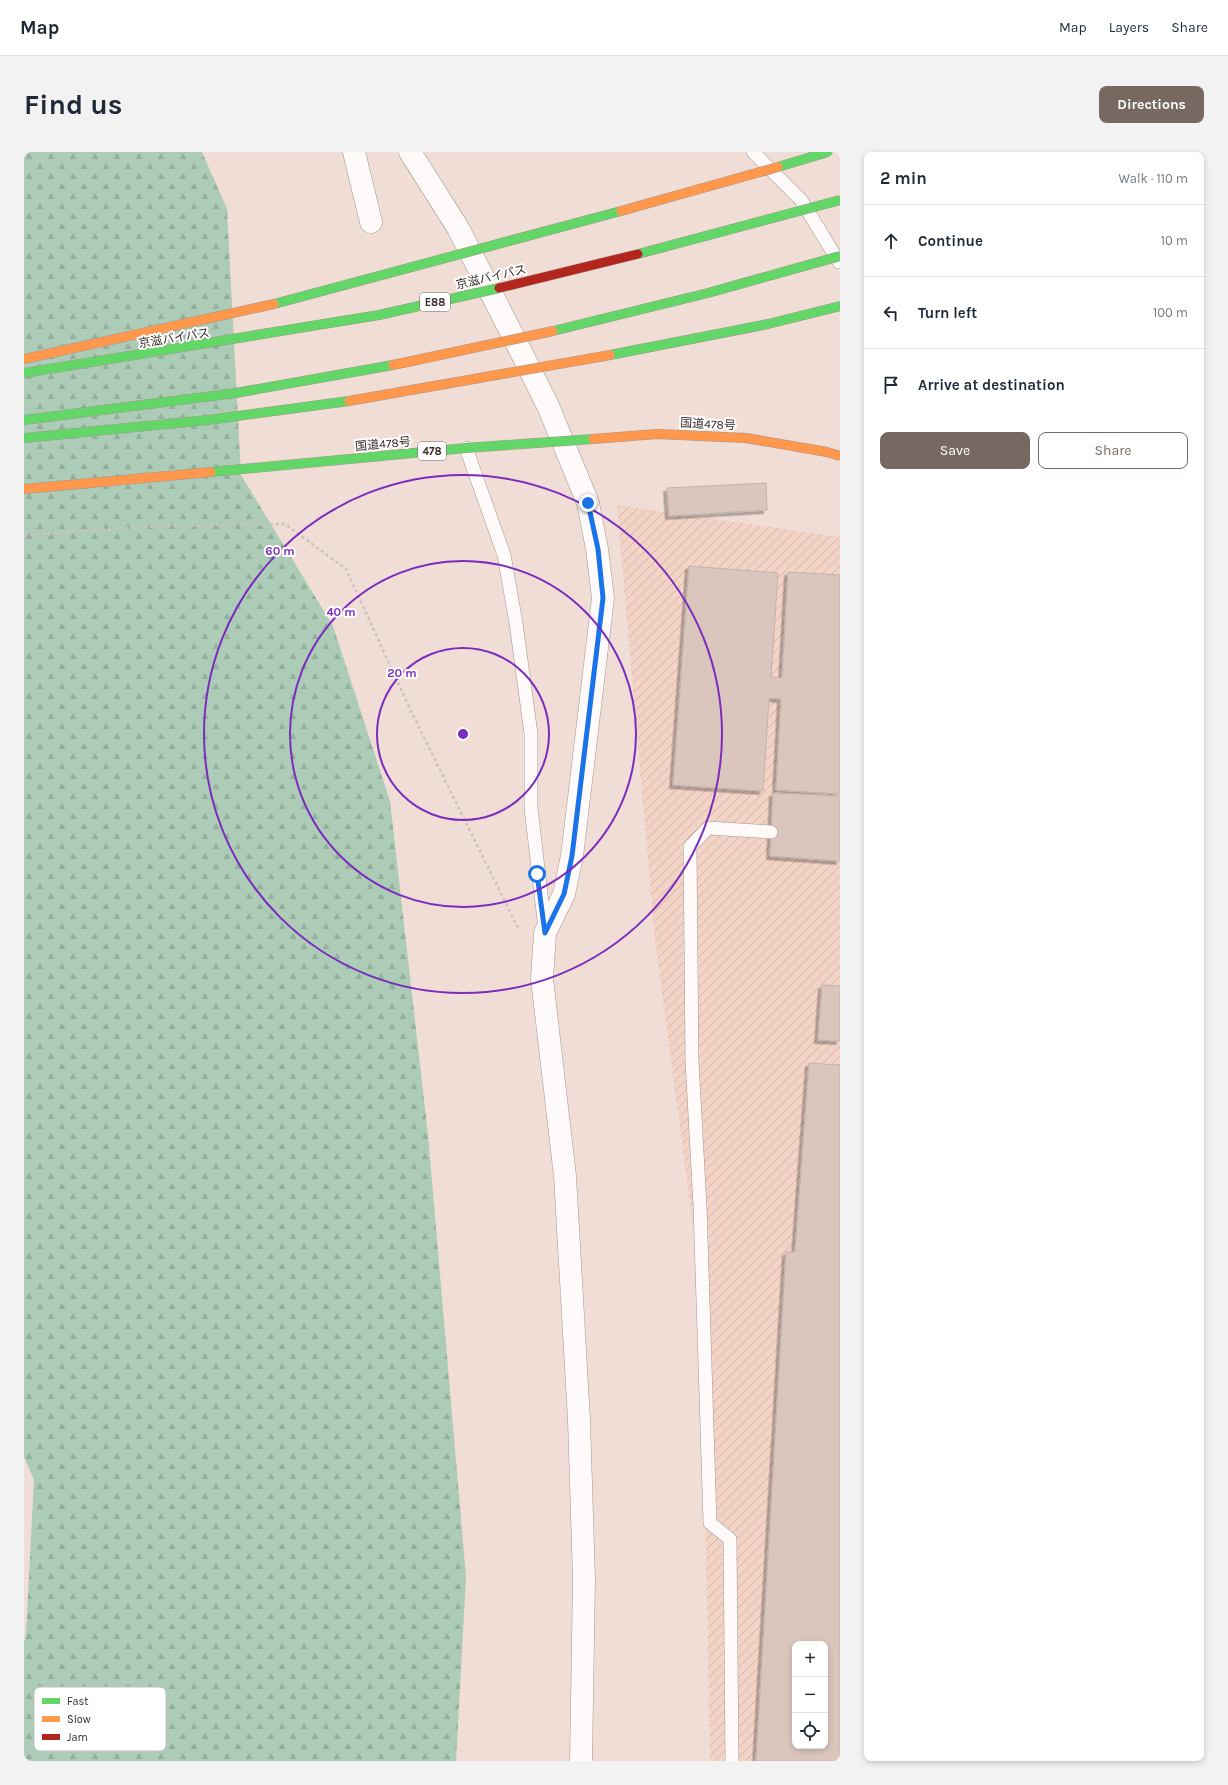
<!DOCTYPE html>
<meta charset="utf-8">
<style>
:root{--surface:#fff;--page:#f2f2f3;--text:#1f2937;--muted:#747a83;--line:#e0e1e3;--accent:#776862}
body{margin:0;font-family:Karla,"Noto Sans JP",sans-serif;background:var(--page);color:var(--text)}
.controls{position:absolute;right:12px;bottom:12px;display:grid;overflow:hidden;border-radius:8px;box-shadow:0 2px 6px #0003}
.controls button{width:36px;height:36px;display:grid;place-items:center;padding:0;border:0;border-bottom:1px solid var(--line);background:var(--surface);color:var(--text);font:20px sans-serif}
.stop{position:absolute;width:12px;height:12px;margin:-9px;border:3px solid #1a73e8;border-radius:50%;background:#fff}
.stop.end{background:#1a73e8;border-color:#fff;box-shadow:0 1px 4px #0008}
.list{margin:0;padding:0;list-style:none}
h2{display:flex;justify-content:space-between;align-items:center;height:52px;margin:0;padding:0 16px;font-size:17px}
h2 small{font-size:13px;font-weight:400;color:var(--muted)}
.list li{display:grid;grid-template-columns:26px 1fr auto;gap:12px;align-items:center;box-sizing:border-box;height:72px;padding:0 16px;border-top:1px solid var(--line)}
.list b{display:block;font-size:15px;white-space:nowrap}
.list em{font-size:13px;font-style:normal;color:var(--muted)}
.actions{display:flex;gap:8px;padding:12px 16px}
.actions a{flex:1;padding:9px 0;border:1px solid var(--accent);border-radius:8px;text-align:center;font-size:14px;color:var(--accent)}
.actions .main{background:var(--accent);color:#fff}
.icon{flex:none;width:22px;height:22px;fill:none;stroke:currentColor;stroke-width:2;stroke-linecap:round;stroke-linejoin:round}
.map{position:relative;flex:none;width:816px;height:1609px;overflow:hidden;border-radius:8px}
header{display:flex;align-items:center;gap:24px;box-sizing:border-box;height:56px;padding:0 20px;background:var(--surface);border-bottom:1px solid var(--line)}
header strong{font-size:19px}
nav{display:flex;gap:22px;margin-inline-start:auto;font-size:14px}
.intro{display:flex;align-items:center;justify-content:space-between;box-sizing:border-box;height:96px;padding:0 24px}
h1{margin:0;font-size:28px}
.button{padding:10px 18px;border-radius:8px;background:var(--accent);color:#fff;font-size:14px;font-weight:700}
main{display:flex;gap:24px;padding:0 24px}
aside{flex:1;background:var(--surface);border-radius:8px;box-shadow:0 2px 6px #0003}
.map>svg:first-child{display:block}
.industrial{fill:url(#industrial-furrows);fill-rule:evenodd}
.forest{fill:url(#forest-firs)}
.building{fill:#dbc6bd;stroke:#c1b3ad;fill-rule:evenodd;filter:url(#shadow)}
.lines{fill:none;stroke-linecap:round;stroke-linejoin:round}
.lane-casing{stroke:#a49690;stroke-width:14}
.street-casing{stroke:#a49690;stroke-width:23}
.fast-casing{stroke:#a49690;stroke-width:10}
.path{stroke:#cac3c1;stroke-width:2.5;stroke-dasharray:3 3;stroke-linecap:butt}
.lane{stroke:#fdfaf9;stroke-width:13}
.street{stroke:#fdfaf9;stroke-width:22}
.fast{stroke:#63d668;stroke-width:9}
.fast-bridge-casing{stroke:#a49690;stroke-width:10;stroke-linecap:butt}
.slow-bridge-casing{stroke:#a49690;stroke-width:10;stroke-linecap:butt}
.jam-bridge-casing{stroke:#a49690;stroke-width:10;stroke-linecap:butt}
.fast-bridge{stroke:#63d668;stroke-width:9}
.slow-bridge{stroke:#ff974d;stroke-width:9}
.jam-bridge{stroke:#b3261e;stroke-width:9}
.route{stroke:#1a73e8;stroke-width:5}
.ring{fill:none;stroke:#7b2cbf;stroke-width:2}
.labels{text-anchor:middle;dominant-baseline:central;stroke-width:4;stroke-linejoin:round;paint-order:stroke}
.shield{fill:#fff;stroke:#726966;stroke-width:1}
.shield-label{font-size:11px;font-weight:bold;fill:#362924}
.street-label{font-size:12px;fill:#362924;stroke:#fff}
.key{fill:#fff;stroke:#c3bfbd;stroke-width:1}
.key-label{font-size:11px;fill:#362924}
.centre{fill:#7b2cbf;stroke:#fff;stroke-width:2}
.ring-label{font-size:12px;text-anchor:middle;font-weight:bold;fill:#7b2cbf;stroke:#fff;stroke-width:4;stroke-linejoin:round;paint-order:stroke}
</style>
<header>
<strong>Map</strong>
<nav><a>Map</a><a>Layers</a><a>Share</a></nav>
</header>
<div class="intro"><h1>Find us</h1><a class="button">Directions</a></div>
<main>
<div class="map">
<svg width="816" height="1609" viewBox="0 0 816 1609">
<defs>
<pattern id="industrial-furrows" width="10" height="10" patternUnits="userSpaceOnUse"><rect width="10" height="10" fill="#f3d3c6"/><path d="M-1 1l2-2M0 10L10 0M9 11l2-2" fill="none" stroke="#d1b5aa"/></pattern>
<pattern id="forest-firs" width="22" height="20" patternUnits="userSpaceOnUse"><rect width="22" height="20" fill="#adccb7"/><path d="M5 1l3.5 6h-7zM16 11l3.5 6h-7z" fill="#95af9d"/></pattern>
<filter id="shadow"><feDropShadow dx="-3.5" dy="3.5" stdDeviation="0" flood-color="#0004"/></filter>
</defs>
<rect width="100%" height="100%" fill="#f0ddd5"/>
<path class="industrial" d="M593,353L816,385V1609H686L677,1133L631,788ZM771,1492H801V1594H771Z"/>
<path class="forest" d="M0,0H178L203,57L217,323L309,474L366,649L404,983L442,1425L432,1609H0V1491L2,1482L10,1328L0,1305Z"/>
<path class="building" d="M742,331L743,358L645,364L643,336Z
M665,414L754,421L747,525L758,526L764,420L816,423V642L752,638L757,547L745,546L739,639L649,633Z
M749,641L816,644V709L746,704Z
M798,833L816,834V889L794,888Z
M785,911L816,913V1609H732L762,1100H771ZM771,1492H801V1594H771Z"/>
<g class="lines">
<defs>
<path id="lane" d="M729,0L777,48L815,110
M442,296L480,403L492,471L507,582V656L521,777
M708,1609L706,1387L686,1371L676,1054L668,909L666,695L684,676L747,680"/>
<path id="street" d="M330,0L347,70
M386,0L434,76L488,182L524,254L564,351L573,397L579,446L548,704L540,742L521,781L518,827L541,1024L555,1268L560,1427L557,1609"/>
<path id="fast" d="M586,203L744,172L816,154"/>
</defs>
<use href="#lane" class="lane-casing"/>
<use href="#street" class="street-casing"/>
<use href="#fast" class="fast-casing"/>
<path class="path" d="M0,383L132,374L261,372L322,417L385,555L495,778"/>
<use href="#lane" class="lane"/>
<use href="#street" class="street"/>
<use href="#fast" class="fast"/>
<defs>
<path id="fast-bridge" d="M754,15L804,0
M614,102L816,48
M250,152L597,59
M529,179L684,141L816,104
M0,221L355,163L475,136
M0,268L212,241L369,213
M0,286L184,268L325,249
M187,320L442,296L569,287"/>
<path id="slow-bridge" d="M597,59L754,15
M0,207L250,152
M369,213L529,179
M325,249L586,203
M569,287L633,282L722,286L803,300L816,304
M0,337L187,320"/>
<path id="jam-bridge" d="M475,136L614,102"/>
</defs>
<use href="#fast-bridge" class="fast-bridge-casing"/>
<use href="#slow-bridge" class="slow-bridge-casing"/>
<use href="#jam-bridge" class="jam-bridge-casing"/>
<use href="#fast-bridge" class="fast-bridge"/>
<use href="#slow-bridge" class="slow-bridge"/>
<use href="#jam-bridge" class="jam-bridge"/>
</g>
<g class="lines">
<path class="route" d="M513,722L521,781L540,742L548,704L579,446L574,397L564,351"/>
</g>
<g class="ring">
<circle cx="439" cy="582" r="86"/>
<circle cx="439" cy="582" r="173"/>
<circle cx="439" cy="582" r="259"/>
</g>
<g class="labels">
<g class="shield">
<rect x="396" y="141" width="30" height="18" rx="3"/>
<rect x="394" y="290" width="28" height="18" rx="3"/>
</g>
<g class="shield-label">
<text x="411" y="150">E88</text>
<text x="408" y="299">478</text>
</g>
<g class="street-label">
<text transform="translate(467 125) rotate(-13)">京滋バイパス</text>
<text transform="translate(150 186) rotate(-9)">京滋バイパス</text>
<text transform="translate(684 272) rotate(3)">国道478号</text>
<text transform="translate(359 292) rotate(-5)">国道478号</text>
</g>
</g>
<rect x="10" y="1535" width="132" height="64" rx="6" class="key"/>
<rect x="18" y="1546" width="18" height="6" fill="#63d668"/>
<rect x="18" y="1564" width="18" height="6" fill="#ff974d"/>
<rect x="18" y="1582" width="18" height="6" fill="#b3261e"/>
<g class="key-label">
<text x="43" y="1553">Fast</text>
<text x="43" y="1571">Slow</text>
<text x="43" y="1589">Jam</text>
</g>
<circle cx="439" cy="582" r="6" class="centre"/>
<g class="ring-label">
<text x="256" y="403">60 m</text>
<text x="317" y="464">40 m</text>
<text x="378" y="525">20 m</text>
</g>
</svg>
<div class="controls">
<button>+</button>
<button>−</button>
<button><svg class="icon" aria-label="locate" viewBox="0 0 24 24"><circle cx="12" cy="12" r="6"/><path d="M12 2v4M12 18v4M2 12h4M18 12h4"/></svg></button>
</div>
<div class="stop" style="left:513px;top:722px"></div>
<div class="stop end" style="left:564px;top:351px"></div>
</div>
<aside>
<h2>2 min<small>Walk · 110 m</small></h2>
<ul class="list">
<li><svg class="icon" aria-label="ahead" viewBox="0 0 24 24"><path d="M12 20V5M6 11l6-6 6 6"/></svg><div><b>Continue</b></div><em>10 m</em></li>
<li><svg class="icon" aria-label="left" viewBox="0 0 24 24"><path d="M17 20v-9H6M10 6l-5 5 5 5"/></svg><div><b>Turn left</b></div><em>100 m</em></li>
<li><svg class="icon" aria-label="arrive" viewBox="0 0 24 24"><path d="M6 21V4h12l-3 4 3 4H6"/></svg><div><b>Arrive at destination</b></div></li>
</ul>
<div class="actions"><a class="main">Save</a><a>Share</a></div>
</aside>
</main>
